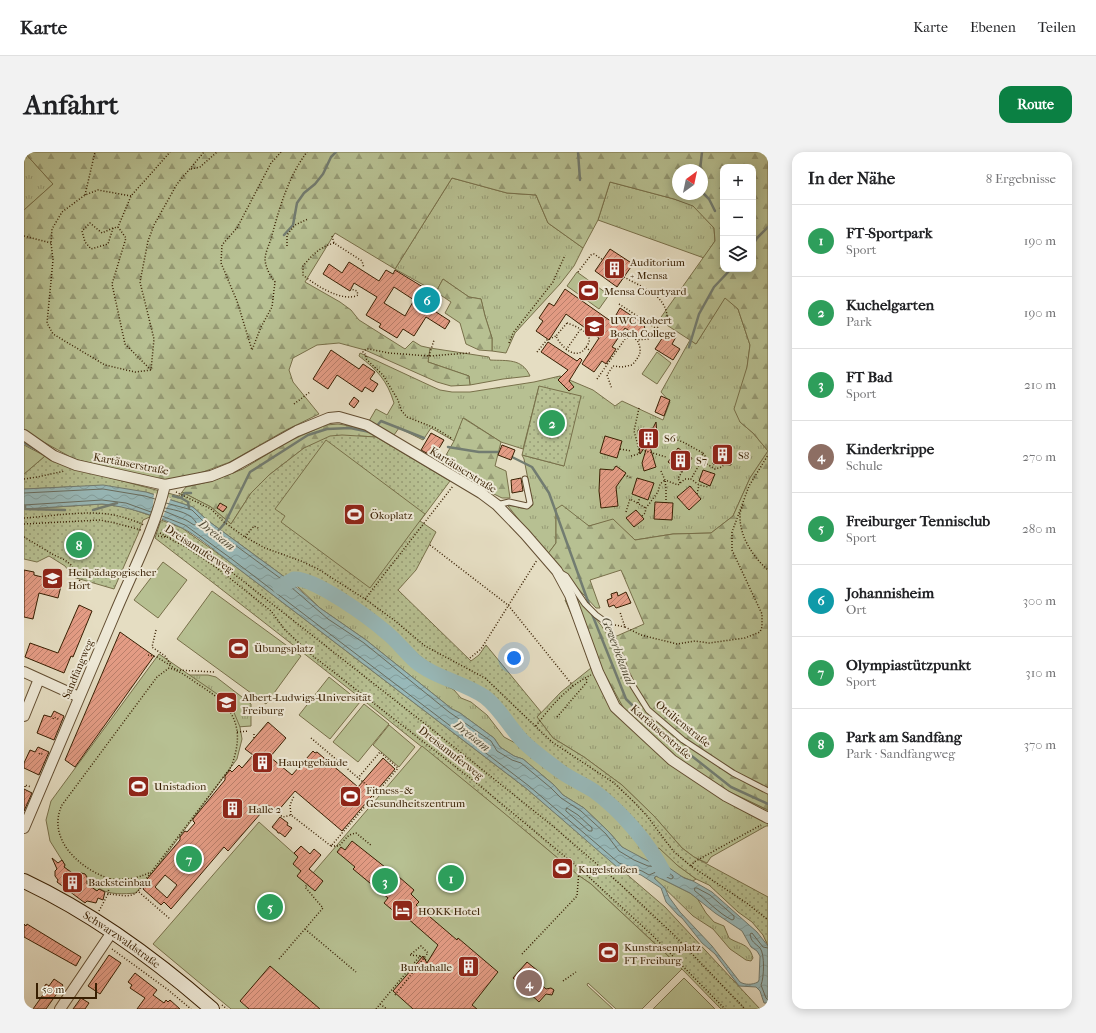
<!DOCTYPE html>
<html lang="de">
<meta charset="utf-8">
<style>
:root{--surface:#fff;--page:#f2f2f2;--text:#202124;--muted:#757577;--line:#e0e0e0;--accent:#0b8043}
body{margin:0;font-family:"IM FELL French Canon",serif;background:var(--page);color:var(--text)}
.controls{position:absolute;right:12px;top:12px;display:grid;overflow:hidden;border-radius:8px;box-shadow:0 2px 10px #0003}
.controls button{width:36px;height:36px;display:grid;place-items:center;padding:0;border:0;border-bottom:1px solid var(--line);background:var(--surface);color:var(--text);font:20px sans-serif}
.compass{position:absolute;left:648px;top:12px;width:36px;height:36px;border-radius:50%;background:var(--surface);box-shadow:0 2px 10px #0003;rotate:33deg}
.scale{position:absolute;left:12px;bottom:10px;width:61px;box-sizing:border-box;padding-left:4px;border:2px solid #381f02;border-top:0;font-size:11px;line-height:14px;white-space:nowrap;color:#381f02;-webkit-text-stroke:3px #eee9d7;paint-order:stroke}
.you{position:absolute;left:490px;top:506px;width:14px;height:14px;margin:-10px;border:3px solid #fff;border-radius:50%;background:#1a73e8;box-shadow:0 0 0 6px #1a73e833}
.badge{display:grid;place-items:center;width:26px;height:26px;border-radius:50%;background:var(--accent);color:#fff;font-size:13px;font-weight:700}
.pin{position:absolute;translate:-50% -50%;border:2px solid #fff;box-shadow:0 1px 4px #0006}
.list{margin:0;padding:0;list-style:none}
h2{display:flex;justify-content:space-between;align-items:center;height:52px;margin:0;padding:0 16px;font-size:17px}
h2 small{font-size:13px;font-weight:400;color:var(--muted)}
.list li{display:grid;grid-template-columns:26px 1fr auto;gap:12px;align-items:center;box-sizing:border-box;height:72px;padding:0 16px;border-top:1px solid var(--line)}
.list b{display:block;font-size:15px;white-space:nowrap}
.list p{margin:0;font-size:13px;white-space:nowrap;color:var(--muted)}
.list em{font-size:13px;font-style:normal;color:var(--muted)}
.icon{flex:none;width:22px;height:22px;fill:none;stroke:currentColor;stroke-width:2;stroke-linecap:round;stroke-linejoin:round}
.map{position:relative;flex:none;width:744px;height:857px;overflow:hidden;border-radius:12px}
header{display:flex;align-items:center;gap:24px;box-sizing:border-box;height:56px;padding:0 20px;background:var(--surface);border-bottom:1px solid var(--line)}
header strong{font-size:19px}
nav{display:flex;gap:22px;margin-inline-start:auto;font-size:14px}
.intro{display:flex;align-items:center;justify-content:space-between;box-sizing:border-box;height:96px;padding:0 24px}
h1{margin:0;font-size:28px}
.button{padding:10px 18px;border-radius:12px;background:var(--accent);color:#fff;font-size:14px;font-weight:700}
main{display:flex;gap:24px;padding:0 24px}
aside{flex:1;background:var(--surface);border-radius:12px;box-shadow:0 2px 10px #0003}
.map>svg:first-child{display:block}
.grass{fill:url(#grass-tufts);stroke:#78704a}
.forest{fill:url(#forest-firs);stroke:#78704a;fill-rule:evenodd}
.park{fill:url(#park-dots);stroke:#78704a}
.garden{fill:#b7c092;stroke:#78704a}
.water{fill:url(#water-waves);stroke:#727c71;fill-rule:evenodd}
.pier{fill:#e5ddc2}
.lines{fill:none;stroke-linecap:round;stroke-linejoin:round}
.shore{stroke:#686c5e;stroke-width:1}
.stream{stroke:#727c71;stroke-width:2.5}
.river{stroke:#98babb;stroke-width:15}
.building{fill:url(#building-hatch);stroke:#381f02;fill-rule:evenodd}
.lane-casing{stroke:#634e32;stroke-width:7}
.street-casing{stroke:#634e32;stroke-width:12}
.secondary-casing{stroke:#381f02;stroke-width:16}
.path{stroke:#381f02;stroke-width:1.5;stroke-dasharray:1 2;stroke-linecap:butt}
.lane{stroke:#eee9d7;stroke-width:5}
.street{stroke:#eee9d7;stroke-width:10}
.secondary{stroke:#eee9d7;stroke-width:14}
.labels{text-anchor:middle;dominant-baseline:central;stroke-width:4;stroke-linejoin:round;paint-order:stroke}
.poi-label{font-size:11px;fill:#381f02;stroke:#eee9d7;text-anchor:start}
.street-label{font-size:11px;fill:#381f02;stroke:#eee9d7}
.water-label{font-size:12px;font-style:italic;fill:#554e3a;stroke:#eee9d7}
</style>
<header>
<strong>Karte</strong>
<nav><a>Karte</a><a>Ebenen</a><a>Teilen</a></nav>
</header>
<div class="intro"><h1>Anfahrt</h1><a class="button">Route</a></div>
<main>
<div class="map">
<svg width="744" height="857" viewBox="0 0 744 857">
<defs>
<pattern id="grass-tufts" width="24" height="20" patternUnits="userSpaceOnUse"><rect width="24" height="20" fill="#b7c092"/><path d="M3 7l-1-3M5 7V3M7 7l1-3M15 17l-1-3M17 17v-4M19 17l1-3" fill="none" stroke="#969b75"/></pattern>
<pattern id="forest-firs" width="22" height="20" patternUnits="userSpaceOnUse"><rect width="22" height="20" fill="#b7c092"/><path d="M5 1l3.5 6h-7zM16 11l3.5 6h-7z" fill="#969b75"/></pattern>
<pattern id="park-dots" width="8" height="8" patternUnits="userSpaceOnUse"><rect width="8" height="8" fill="#b7c092"/><path d="M2 2h.1M6 6h.1" fill="none" stroke="#969b75" stroke-width="1.8" stroke-linecap="round"/></pattern>
<pattern id="water-waves" width="16" height="10" patternUnits="userSpaceOnUse"><rect width="16" height="10" fill="#98babb"/><path d="M0 5q4-4 8 0t8 0" fill="none" stroke="#849f9f"/></pattern>
<pattern id="building-hatch" width="6" height="6" patternUnits="userSpaceOnUse"><rect width="6" height="6" fill="#e49c85"/><path d="M-1 1l2-2M0 6l6-6M5 7l2-2" fill="none" stroke="#ba7f6b"/></pattern>
</defs>
<rect width="100%" height="100%" fill="#e5ddc2"/>
<filter id="stains"><feTurbulence type="fractalNoise" baseFrequency=".005" numOctaves="4"/><feColorMatrix values="0 0 0 0 .2 0 0 0 0 .09 0 0 0 0 .02 0 0 0 .5 -.17"/></filter>
<radialGradient id="worn" r=".72"><stop offset=".6" stop-color="#630" stop-opacity="0"/><stop offset="1" stop-color="#630" stop-opacity=".3"/></radialGradient>
<path class="grass" d="M0,0L29,32L0,58Z
M428,26L483,41L512,43L524,71L559,96L550,114L536,132L491,181L482,201L468,199V186L461,164L457,147L445,145L419,127L412,140L371,117Z
M586,30L650,47L669,53L690,76L691,89L680,106L574,68Z
M701,145L714,157L726,193L716,270L729,281L744,299L726,326L709,364L687,381L649,382L611,388L589,368L565,374L532,357V391L523,403L484,354C492,352 502,361 509,353L500,307L498,303L540,314L515,234L499,297L477,290L440,266L430,289L407,276L399,288L375,276L370,283L345,269L352,257L363,263L370,251C363,228 353,218 335,204L336,201L407,234L416,238L428,240H446L510,230L536,224L569,238L591,254L598,249L639,268L646,250L637,240L666,188L672,192Z
M406,196L465,205L466,208C483,209 498,206 506,224L479,227L446,233L445,224L404,210Z
M274,429L288,432L319,452L361,486L372,495L379,506L386,512L430,538L437,546L447,550L463,563L480,585L495,593L550,634L587,657L590,664L619,697L627,703L628,711L612,704L598,695L585,680L560,656L539,643L530,633L499,607L490,604L476,595L470,586L436,561L428,557L342,488L296,456L272,433Z
M551,446L577,515L704,639L744,658V674H742L687,705L683,711L670,705L658,696L630,664L598,633L560,605L529,586L513,565L537,540L567,516L550,468L541,448Z
M163,523H184L192,525L227,552V574L213,575Z
M635,695L653,713L672,727L669,729C660,726 646,720 639,711C636,708 634,701 632,697Z
M632,724L666,741L673,746L682,761L690,770L700,774L705,786C716,793 725,791 729,806L727,809L722,808L706,797L689,777L669,764L630,726Z"/>
<path class="forest" d="M0,0H744V658L704,639L650,605L615,573L599,555L577,515L551,446H554L577,473L586,487L620,472L597,418L566,428L576,456H572L523,403L532,391V357L538,353L565,374L589,367L611,388L649,382L687,381L709,364L726,326L744,299L729,281L716,270L710,257L723,215L726,193L714,157L701,146L672,192L635,168L691,89L690,76L669,54L650,47L586,30L574,68L559,96L524,71L512,43L483,41L428,26L371,117L311,81L281,130L316,150L327,158L335,168L381,197L389,189L397,194L406,196L404,210L445,224L446,233L427,234L413,230L341,198L315,191L293,193L269,206L265,218L269,230L295,262L262,278L206,310L179,320L153,327L141,328L132,327L50,307L0,279V58L29,32ZM699,15H729V117H699ZM654,18H678V42H654Z
M419,127L445,145L457,147L461,164L468,186V199L455,198L442,192L436,171L421,161L427,150L412,140Z
M439,266L477,290L471,314L482,319L486,346H478L468,341L417,312L430,289Z
M314,272C328,274 340,277 352,285L336,284L280,296L245,323L227,341L207,372L187,355L158,340L162,335L188,329L219,317L265,289L302,273Z"/>
<path class="park" d="M515,234L557,244L540,314L498,303Z
M318,283L352,285L426,329L396,369L412,380L392,418L374,438L447,509L455,503L462,493L517,560L513,565L529,586L560,605L598,633L630,664L658,696L670,705L744,745V794L739,783L728,770L714,760L685,733L672,727L653,713L635,696L632,697L585,647L509,594L462,543L452,535L413,518L333,452C313,444 285,415 262,426L183,368L169,355L122,340L45,335L0,337V322L21,304L53,317L155,344L158,340L187,355L207,372L227,341L245,323L280,296L306,284Z
M78,352L101,355L128,364L119,368L114,382L90,437L49,425L41,414L25,404L13,410L0,407V357Z
M137,368L158,376L203,408L503,637L641,755L736,857H697L655,814L567,732L554,723C416,607 274,496 131,386Z"/>
<path class="garden" d="M553,120L585,143L575,157L543,134Z
M633,200L647,211L633,232L618,222Z
M302,288L401,362L346,436L257,370L261,364L251,357Z
M0,293L21,304L0,322Z
M139,410L163,428L134,466L110,448Z
M188,439L277,504L242,552L153,487Z
M135,502L199,546L209,558L216,575L218,587L213,607L130,719L112,741C99,742 87,743 76,737L73,739L62,731L64,727L61,722L55,721L51,723L40,715L41,713L26,689L22,668L27,649Z
M305,525L336,550L306,587L275,563Z
M340,552L365,572L334,610L309,590Z
M365,573L391,595L375,615L349,593Z
M398,594L480,661L554,723L567,732L658,817L618,857H592L564,831L563,833L589,857H207L129,792L235,670L274,705L283,716L289,721Z
M660,826L691,857H629Z"/>
<path class="water" d="M79,333L122,340L169,355L183,368L262,426L296,456L342,488L428,557L436,561L470,586L476,595L490,604L499,607L530,633L539,643L560,656L585,680L598,695L626,710L638,711L660,726L669,729L688,740L733,780L744,794V851H740L736,839L732,835L715,834L691,802L678,791L658,766L654,763L642,750L637,736L617,723L593,715L503,637L203,408C190,398 171,382 158,376C136,365 102,354 78,352L0,357V337ZM632,724L666,741L691,761L718,779L727,795L733,799L736,804L735,828L734,830C728,833 721,833 716,830L688,794L656,760L645,745L641,736L630,726Z"/>
<path class="pier" d="M130,341L147,346L137,369L128,366Z"/>
<g class="lines">
<path class="shore" d="M0,341L79,337L121,344L131,347
M0,353L78,348L102,351L127,360
M140,359L162,368L170,373L173,372C168,361 152,358 141,356
M138,364L161,373L205,405L505,634L595,711L618,719L625,723L632,720L647,727L649,726V724L637,715L624,714L610,708L595,699L582,682L557,659L537,646L527,636L497,611L488,608L473,599L467,589L425,560L340,491L304,467L260,429L181,371L168,358L142,351
M543,656L554,663L568,676V679H565L542,659Z
M671,736H673L686,743L710,764V767L708,768C694,761 683,748 671,739Z
M744,796L739,795L728,781L726,782C727,790 731,791 736,796C741,802 740,826 737,833L742,846L744,848"/>
<path class="stream" d="M554,0L556,28
M676,18L678,0
M678,40L685,47L691,59
M260,83L269,73L273,51L280,41L291,32L299,22L307,5L312,0
M729,93L733,86L744,75
M665,195L675,162L690,135L707,117
M351,276L357,269L400,286
M0,291L13,298
M424,295L455,300H476
M488,305L508,315L525,341L566,455
M149,344L157,346L164,350L165,356
M157,346L161,341H167
M1,354V357L41,358
M69,358L93,351
M194,379L201,371L226,320L284,283L303,277L326,276L346,280
M568,462L602,547L626,571L707,635L744,652"/>
<path class="river" d="M256,435L270,427C290,425 347,467 363,481C373,489 381,500 391,509C411,526 439,530 461,545C478,558 487,579 503,593C513,602 525,611 536,619C547,627 559,632 570,639C596,658 624,690 639,719"/>
</g>
<path class="building" d="M586,97L609,112L593,135L571,119Z
M325,110L355,129L362,118L369,122L371,118L417,146L409,158L426,169L421,177L402,165L390,184L379,177L373,186L355,175L357,172L342,163L353,145L330,131L326,139L299,122L305,112L318,121ZM370,135L390,148L381,164L360,151Z
M541,137L588,170L596,156L620,172L621,178L618,183L613,184L601,176L588,195L592,197L582,212L578,209L570,220L558,212L575,186L542,162L525,188L512,179L519,169L515,166L525,151L530,154Z
M647,182L652,185L648,192L656,197L649,208L631,197L639,185L643,188Z
M524,190L553,209L556,206L558,208L545,229L550,235L545,239L534,228L544,218L517,200Z
M307,198L335,217L339,212L351,220L346,227L354,232L349,240L341,235L338,240L313,223L304,237L289,227Z
M637,244L646,248L640,264L631,260Z
M330,245L335,249L330,256L325,252Z
M632,270L634,294L626,295L632,315L620,319L618,311L624,291L616,302L614,278L629,276Z
M407,281L420,288L410,305L397,298Z
M581,284L598,289L593,306L576,301Z
M478,293L491,298L487,308L474,303Z
M690,294L707,295V313L689,312Z
M654,296L668,306L665,311H661L664,312L658,320L644,310Z
M592,314L602,321L592,335L594,354L577,356L575,339L576,317L589,318Z
M679,318L691,322L686,334L675,329Z
M497,326L499,339L488,341L487,328Z
M613,326L630,331L624,348L608,342Z
M666,334L677,347L665,358L653,345Z
M631,350L649,351L648,368L630,367Z
M196,351L203,355L199,360L193,356Z
M612,358L620,367L610,375L602,366Z
M0,418L10,420V423L38,430L34,446L15,441L9,467L0,465Z
M593,440L594,444L602,440L607,451L592,456L590,453L585,455L583,448L588,446L587,442Z
M55,453L68,459L49,505L47,504L40,521L1,505L6,491L34,501Z
M96,480L130,504L51,615L41,608Z
M30,559L40,564L30,588L13,581L20,563L27,565Z
M244,570L262,586L246,605L268,623L289,599L291,601L293,600L334,635L359,606L371,617L318,679L271,639L253,660L244,653L204,699L200,695L147,757L140,750L137,753L119,737L125,728L123,727L156,688V685L161,679L163,680L171,671L169,669V667L201,628V624L206,618L208,620L215,613L218,616L229,603L221,597ZM141,723L153,733L143,746L131,735Z
M14,595L25,600L15,623L0,616V611L6,598L11,600Z
M0,637L8,641L0,659Z
M256,665L264,671L263,673L268,676L261,685L256,681H254L253,679L248,675Z
M328,689L366,719L367,718L390,738L387,742L395,750L392,753L433,788L434,786L474,820L448,853L453,857H389L369,839L399,804L403,811L414,793L382,765L380,768L360,751L364,746L329,717L331,715L313,700L317,695L321,698Z
M277,694L286,702L290,697L297,703L285,717L299,729L291,739L273,724L277,719L269,712L274,705L270,701Z
M28,706L34,711L38,708L41,713L40,715L51,723L57,721L61,722L63,725V732L73,739L75,737L81,740L79,748L74,746L72,751L63,749L61,751L33,730L34,728L31,724V719L33,717Z
M0,772L2,774L3,772L57,805L52,814L0,785Z
M85,803L97,811L76,842L64,834Z
M503,810L514,819L509,825L522,837L527,836L530,838L528,843L522,842L515,850L489,826Z
M246,814L296,857H225L216,849Z
M111,821L133,838L129,843L140,851L142,848L144,850L146,848L156,857H113L121,846L106,836L108,833L104,830Z
M30,827L39,833L22,857H9L21,840L18,838L22,832L25,834Z
M57,846L65,851L61,857H49Z"/>
<g class="lines">
<defs>
<path id="lane" d="M473,353L485,350L503,354L506,351L501,327
M535,420L542,424L561,452L572,463L583,471L603,522L609,534L624,558L659,588L709,621L744,639"/>
<path id="street" d="M0,283L30,304L52,313L141,333L187,324L207,316L273,279L305,266L315,265L343,273L457,341L473,353L501,382L533,419L546,443L574,520L591,555L648,608L702,644L744,666
M0,520L55,545
M0,564L15,527
M0,676C30,606 59,536 89,466C107,422 130,380 141,333
M36,857L88,780"/>
<g id="secondary">
<path id="s1" d="M0,729C68,761 132,808 188,857"/>
</g>
</defs>
<use href="#lane" class="lane-casing"/>
<use href="#street" class="street-casing"/>
<use href="#secondary" class="secondary-casing"/>
<path class="path" d="M257,0L247,11L213,76L198,93L197,111L213,149L228,198L237,175L248,155L251,130C246,124 242,116 241,108C241,101 245,93 247,87C255,57 264,25 283,0
M167,17L176,15L193,0
M61,43L71,0
M107,44L74,38L61,43L38,60L28,77L27,91L29,108L23,171L29,182L81,213L111,220L127,218L130,187L116,130L124,89L130,73L153,32L180,0
M89,76L84,92L67,97L61,90L58,79L66,71L78,81L89,76L94,75
M0,84L27,91
M308,84L310,91L338,109L340,116
M310,91C296,95 288,103 279,114V123C291,133 319,151 334,143L333,139L327,137
M263,94V83L271,73L284,67
M554,120L567,103L570,102L579,108
M600,125C617,135 641,142 643,164L624,187L613,188
M595,152L633,177
M543,171C549,173 564,179 565,186C566,189 564,193 562,195C553,210 537,195 532,184Z
M485,191L489,181L529,130L541,103
M562,195L566,199
M542,198L556,178
M513,200L523,188L532,184
M405,204L410,188
M127,218L101,192L88,132L102,86L94,75L107,44L146,0
M573,227L601,187L607,185L613,188C619,199 616,204 608,213L598,215L589,214L583,223L588,237
M270,252L286,240
M615,256L610,279L615,297L642,305
M645,285L659,290L679,301L675,313L667,327L675,333L684,335L685,333
M427,286L411,276L383,265L377,258L374,248L359,223L342,207V203L339,200L342,197H345L365,201L405,204L445,201L447,199
M596,297L607,299
M679,301L683,307V312L691,317L698,315L700,312
M607,304L615,302V297
M637,319L641,328L654,333L661,327H667
M600,323L608,326
M0,327L13,325L41,319
M656,331L654,326L658,320
M152,340L187,357L200,370L221,385L241,396L277,409L294,417L341,447L370,468L401,494L461,526L528,590L590,631L612,652L623,664L650,700L667,714L724,752L744,768
M673,342L675,333
M614,351L616,345
M719,353C718,356 715,361 716,365C716,385 729,405 744,418
M602,360L606,347L622,356
M618,364L621,361L622,356L634,340L636,332L641,328L642,336V351
M0,366C28,364 57,359 84,362C97,364 109,368 120,373
M0,372L76,368L91,371L117,378
M136,381L143,385
M134,384L157,387L167,392L196,411L405,575L530,675L597,733L649,782L721,857
M0,385L30,403L41,408L47,413L57,431
M221,385L230,374L236,377
M146,387L162,395L193,416L247,459L261,478L289,504L455,633L556,717L627,782L701,857
M406,393L484,453L550,535
M341,447L429,334
M591,473L601,475L596,460
M601,475L617,483L653,492L671,489L685,491L721,486L736,480L738,475V462L708,398V380L725,334L744,303
M132,478L128,495L141,504L147,513
M124,503L133,505L153,518L190,520
M446,506L457,497L513,408
M533,565L563,530L562,525
M29,567L30,565L36,568
M512,574C526,555 544,534 567,523
M213,580L225,579
M230,582V586
M287,586L345,635
M15,602L16,601L20,603
M1,635V633L7,635
M244,656L259,665L267,663L307,694L374,616L356,600L334,626
M267,663L266,653L270,644
M307,694H315L325,683L332,681L348,694
M667,714L670,710L737,673
M86,727C103,728 112,727 127,720
M115,740L146,767
M75,759L84,742C106,744 111,748 122,727L207,615C217,589 217,567 195,547C189,542 183,538 177,534C166,527 157,519 145,516L133,525L38,653C22,687 56,717 86,727L84,742
M281,777L332,820
M88,797L143,837L167,857
M498,802L553,744L555,718
M386,803L396,804
M255,807L299,756L281,735L284,732
M539,829L552,820
M371,843L404,801L397,794L386,803
M356,852L363,857
M198,853L203,857
M352,857L396,804L404,809"/>
<use href="#lane" class="lane"/>
<use href="#street" class="street"/>
<use href="#secondary" class="secondary"/>
</g>
<defs>
<symbol id="building-square" viewBox="-11 -11 22 22"><rect x="-9" y="-9" width="18" height="18" rx="4" fill="#8f2418" stroke="#eee9d7"/><path d="M-4-6H4V6H1V3H-1V6H-4ZM-2.5-4.3h1.7v1.8h-1.7ZM.8-4.3h1.7v1.8H.8ZM-2.5-1h1.7V.8h-1.7ZM.8-1h1.7V.8H.8Z" fill="#fff"/></symbol>
<symbol id="stadium-square" viewBox="-11 -11 22 22"><rect x="-9" y="-9" width="18" height="18" rx="4" fill="#8f2418" stroke="#eee9d7"/><path d="M0-5a6.5 5 0 1 0 0 10a6.5 5 0 1 0 0-10ZM-3.5-1.8h7v3.6h-7Z" fill="#fff"/></symbol>
<symbol id="university-square" viewBox="-11 -11 22 22"><rect x="-9" y="-9" width="18" height="18" rx="4" fill="#8f2418" stroke="#eee9d7"/><path d="M0-5L7-2L0 1L-7-2ZM-4 1L0 2.5L4 1V4Q0 6-4 4Z" fill="#fff"/></symbol>
<symbol id="school-square" viewBox="-11 -11 22 22"><rect x="-9" y="-9" width="18" height="18" rx="4" fill="#8f2418" stroke="#eee9d7"/><path d="M0-5L7-2L0 1L-7-2ZM-4 1L0 2.5L4 1V4Q0 6-4 4Z" fill="#fff"/></symbol>
<symbol id="hotel-square" viewBox="-11 -11 22 22"><rect x="-9" y="-9" width="18" height="18" rx="4" fill="#8f2418" stroke="#eee9d7"/><path d="M-6-4.5h1.5V1H6V5H4.5V3h-9V5H-6ZM-4 0a1.8 1.8 0 1 1 3.6 0ZM.5 0V-2.5h3Q6-2.5 6 0Z" fill="#fff"/></symbol>
</defs>
<g fill-rule="evenodd">
<use href="#building-square" x="578" y="104" width="25" height="25"/>
<use href="#stadium-square" x="552" y="126" width="25" height="25"/>
<use href="#university-square" x="558" y="162" width="25" height="25"/>
<use href="#building-square" x="612" y="274" width="25" height="25"/>
<use href="#building-square" x="686" y="290" width="25" height="25"/>
<use href="#building-square" x="644" y="296" width="25" height="25"/>
<use href="#stadium-square" x="318" y="350" width="25" height="25"/>
<use href="#school-square" x="16" y="414" width="25" height="25"/>
<use href="#stadium-square" x="202" y="484" width="25" height="25"/>
<use href="#university-square" x="190" y="538" width="25" height="25"/>
<use href="#building-square" x="226" y="598" width="25" height="25"/>
<use href="#stadium-square" x="102" y="622" width="25" height="25"/>
<use href="#stadium-square" x="314" y="632" width="25" height="25"/>
<use href="#building-square" x="196" y="644" width="25" height="25"/>
<use href="#stadium-square" x="526" y="704" width="25" height="25"/>
<use href="#building-square" x="36" y="718" width="25" height="25"/>
<use href="#hotel-square" x="366" y="746" width="25" height="25"/>
<use href="#stadium-square" x="572" y="788" width="25" height="25"/>
<use href="#building-square" x="432" y="802" width="25" height="25"/>
</g>
<g class="labels">
<g class="poi-label">
<text x="606" y="110">Auditorium<tspan x="606" dy="13">+ Mensa</tspan></text>
<text x="580" y="139">Mensa Courtyard</text>
<text x="586" y="168">UWC Robert<tspan x="586" dy="13">Bosch College</tspan></text>
<text x="640" y="286">S6</text>
<text x="714" y="303">S8</text>
<text x="672" y="308">S7</text>
<text x="346" y="363">Ökoplatz</text>
<text x="44" y="420">Heilpädagogischer<tspan x="44" dy="13">Hort</tspan></text>
<text x="230" y="496">Übungsplatz</text>
<text x="218" y="545">Albert-Ludwigs-Universität<tspan x="218" dy="13">Freiburg</tspan></text>
<text x="254" y="610">Hauptgebäude</text>
<text x="130" y="634">Unistadion</text>
<text x="342" y="638">Fitness- &amp;<tspan x="342" dy="13">Gesundheitszentrum</tspan></text>
<text x="224" y="657">Halle 2</text>
<text x="554" y="717">Kugelstoßen</text>
<text x="64" y="730">Backsteinbau</text>
<text x="394" y="759">HOKK Hotel</text>
<text x="600" y="795">Kunstrasenplatz<tspan x="600" dy="13">FT Freiburg</tspan></text>
<text x="428" y="815" text-anchor="end">Burdahalle</text>
</g>
<g class="street-label">
<text transform="translate(107 312) rotate(11)">Kartäuserstraße</text>
<text transform="translate(439 318) rotate(32)">Kartäuserstraße</text>
<text transform="translate(175 397) rotate(33)">Dreisamuferweg</text>
<text transform="translate(54 517) rotate(-67)">Sandfangweg</text>
<text transform="translate(659 572) rotate(39)">Ottilienstraße</text>
<text transform="translate(637 580) rotate(41)">Kartäuserstraße</text>
<text transform="translate(427 601) rotate(38)">Dreisamuferweg</text>
<text stroke="none"><textPath href="#s1" startOffset="114">Schwarzwaldstraße</textPath></text>
</g>
<g class="water-label">
<text transform="translate(193 383) rotate(38)">Dreisam</text>
<text transform="translate(594 499) rotate(69)">Gewerbekanal</text>
<text transform="translate(448 584) rotate(38)">Dreisam</text>
</g>
</g>
<rect width="100%" height="100%" filter="url(#stains)"/>
<rect width="100%" height="100%" fill="url(#worn)"/>
</svg>
<div class="controls">
<button>+</button>
<button>−</button>
<button><svg class="icon" aria-label="layers" viewBox="0 0 24 24"><path d="M12 4l9 5-9 5-9-5zM3 14l9 5 9-5"/></svg></button>
</div>
<svg class="compass" viewBox="-18 -18 36 36"><path d="M0-13l5 13h-10z" fill="#e53935"/><path d="M0 13l5-13h-10z" fill="#757577"/></svg>
<div class="scale">50 m</div>
<div class="you"></div>
<div class="pin badge" style="left:427px;top:726px;background:#2e9e5b">1</div>
<div class="pin badge" style="left:528px;top:271px;background:#2e9e5b">2</div>
<div class="pin badge" style="left:361px;top:729px;background:#2e9e5b">3</div>
<div class="pin badge" style="left:505px;top:831px;background:#8d6e63">4</div>
<div class="pin badge" style="left:246px;top:755px;background:#2e9e5b">5</div>
<div class="pin badge" style="left:403px;top:148px;background:#0f9aa8">6</div>
<div class="pin badge" style="left:165px;top:707px;background:#2e9e5b">7</div>
<div class="pin badge" style="left:55px;top:393px;background:#2e9e5b">8</div>
</div>
<aside>
<h2>In der Nähe<small>8 Ergebnisse</small></h2>
<ul class="list">
<li><span class="badge" style="background:#2e9e5b">1</span><div><b>FT-Sportpark</b><p>Sport</p></div><em>190 m</em></li>
<li><span class="badge" style="background:#2e9e5b">2</span><div><b>Kuchelgarten</b><p>Park</p></div><em>190 m</em></li>
<li><span class="badge" style="background:#2e9e5b">3</span><div><b>FT Bad</b><p>Sport</p></div><em>210 m</em></li>
<li><span class="badge" style="background:#8d6e63">4</span><div><b>Kinderkrippe</b><p>Schule</p></div><em>270 m</em></li>
<li><span class="badge" style="background:#2e9e5b">5</span><div><b>Freiburger Tennisclub</b><p>Sport</p></div><em>280 m</em></li>
<li><span class="badge" style="background:#0f9aa8">6</span><div><b>Johannisheim</b><p>Ort</p></div><em>300 m</em></li>
<li><span class="badge" style="background:#2e9e5b">7</span><div><b>Olympiastützpunkt</b><p>Sport</p></div><em>310 m</em></li>
<li><span class="badge" style="background:#2e9e5b">8</span><div><b>Park am Sandfang</b><p>Park · Sandfangweg</p></div><em>370 m</em></li>
</ul>
</aside>
</main>
